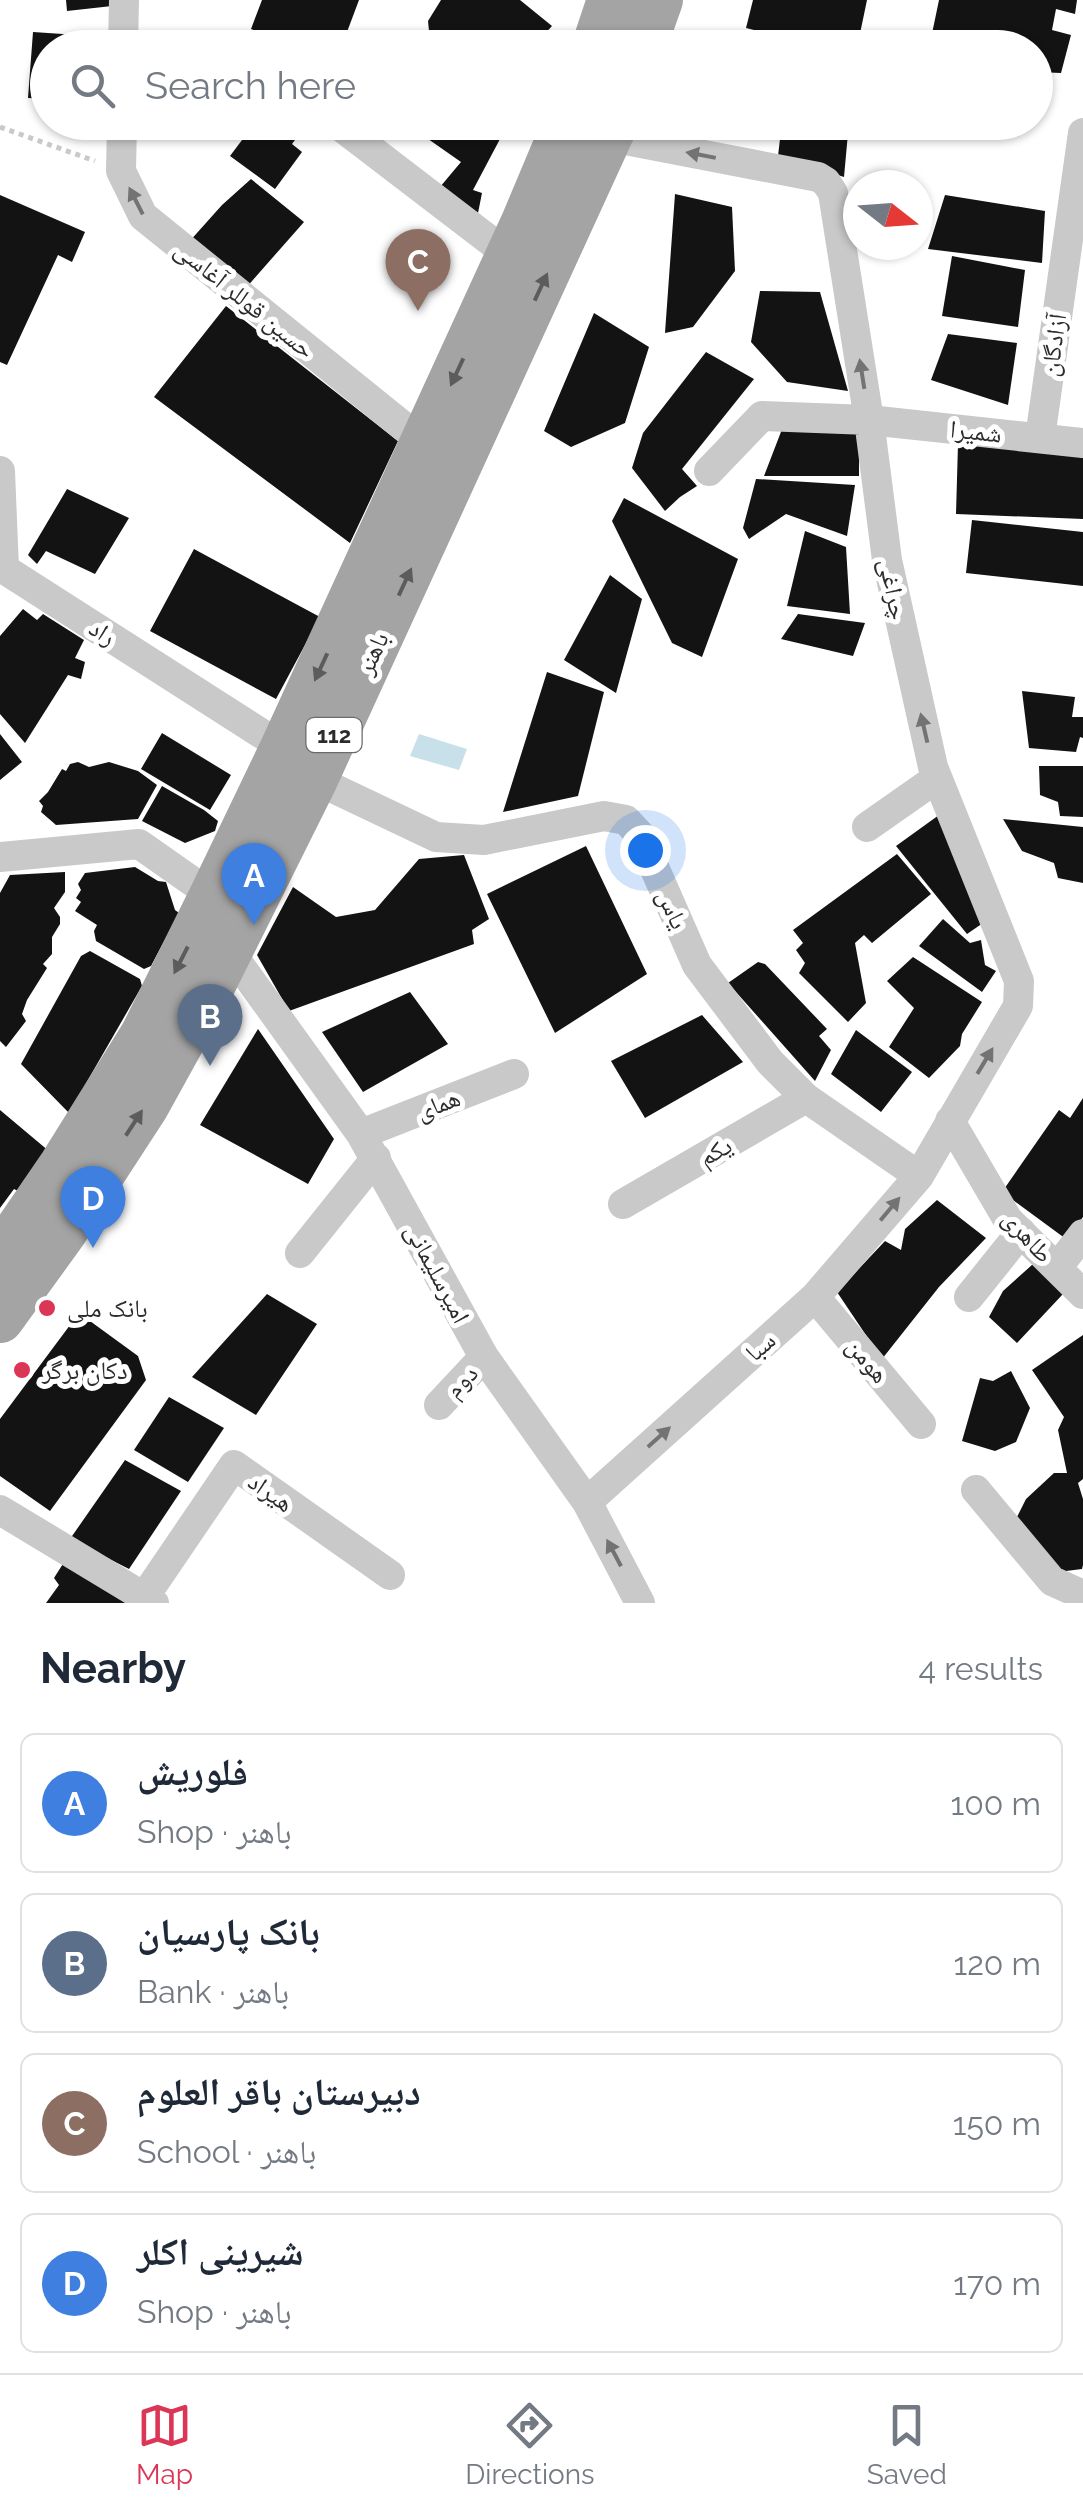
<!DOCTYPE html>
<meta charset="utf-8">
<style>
:root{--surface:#fff;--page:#f6f6f7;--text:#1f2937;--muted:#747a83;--line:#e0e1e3;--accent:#dc3657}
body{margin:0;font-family:Raleway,"Noto Naskh Arabic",sans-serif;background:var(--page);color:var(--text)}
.compass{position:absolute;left:843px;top:170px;width:90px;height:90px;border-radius:50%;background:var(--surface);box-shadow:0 2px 8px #0004;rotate:107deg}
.you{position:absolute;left:645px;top:850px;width:35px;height:35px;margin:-25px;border:8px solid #fff;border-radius:50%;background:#1a73e8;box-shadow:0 0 0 15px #1a73e833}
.badge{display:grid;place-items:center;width:65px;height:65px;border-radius:50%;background:var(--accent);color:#fff;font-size:32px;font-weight:700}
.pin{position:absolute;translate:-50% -82px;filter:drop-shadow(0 2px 5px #0008)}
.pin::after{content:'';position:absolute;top:52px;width:35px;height:30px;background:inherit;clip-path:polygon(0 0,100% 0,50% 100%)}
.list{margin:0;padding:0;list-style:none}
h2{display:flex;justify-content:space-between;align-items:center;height:130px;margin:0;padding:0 40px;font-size:42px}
h2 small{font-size:32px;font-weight:400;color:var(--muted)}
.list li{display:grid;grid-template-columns:65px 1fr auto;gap:30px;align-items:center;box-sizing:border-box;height:140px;margin:0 20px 20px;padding:0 20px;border:2px solid var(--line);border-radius:15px}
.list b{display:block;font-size:38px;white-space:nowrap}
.list p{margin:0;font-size:32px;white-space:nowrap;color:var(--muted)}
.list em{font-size:32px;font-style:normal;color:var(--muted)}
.icon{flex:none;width:55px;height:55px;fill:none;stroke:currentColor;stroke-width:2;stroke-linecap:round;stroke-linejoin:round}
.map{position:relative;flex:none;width:1083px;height:1603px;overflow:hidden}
.search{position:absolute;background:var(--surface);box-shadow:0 2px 8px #0004;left:30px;right:30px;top:30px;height:110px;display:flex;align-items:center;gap:25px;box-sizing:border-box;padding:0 35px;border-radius:55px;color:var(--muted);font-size:38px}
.sheet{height:770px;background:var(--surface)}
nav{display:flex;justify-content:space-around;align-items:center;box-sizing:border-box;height:140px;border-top:2px solid var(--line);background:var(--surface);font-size:28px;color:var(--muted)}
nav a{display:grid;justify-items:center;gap:5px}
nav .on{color:var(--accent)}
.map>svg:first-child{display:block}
.water{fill:#c7e0e9}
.building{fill:#131313}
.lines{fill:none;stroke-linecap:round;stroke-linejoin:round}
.path{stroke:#c9c9c9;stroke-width:5;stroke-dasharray:5 5;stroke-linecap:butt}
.minor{stroke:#c9c9c9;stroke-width:30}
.primary{stroke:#a4a4a4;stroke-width:48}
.oneway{fill:#737373}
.oneway2{fill:#5c5c5c}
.poi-dot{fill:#dc3657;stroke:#fff;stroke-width:4}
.labels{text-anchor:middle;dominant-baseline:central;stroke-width:10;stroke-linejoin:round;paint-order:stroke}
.shield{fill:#fff;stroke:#6b6b6b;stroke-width:2.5}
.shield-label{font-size:22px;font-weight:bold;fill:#2c2c2c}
.street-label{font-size:25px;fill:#2c2c2c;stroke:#fff}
.poi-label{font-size:25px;fill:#2c2c2c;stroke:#fff;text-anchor:start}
</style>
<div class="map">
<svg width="1083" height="1603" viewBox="0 0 1083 1603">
<rect width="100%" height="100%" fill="#fff"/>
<path class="water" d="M419,734L467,749L459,770L410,756Z"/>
<path class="building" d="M66,0H111L112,6L67,11Z
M262,0H359L341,48H299L251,29Z
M441,0H520L552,26L543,36L549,44L546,48H451L429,31L428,21Z
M753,0H867L857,48H825L746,28Z
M939,0H1077L1075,14L1056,9L1052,30L1071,35L1061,73L1036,72V48H929Z
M33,32L107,37L106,48H48V99L28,98Z
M243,122H295L303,129L292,144L302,152L275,189L230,156L242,140L234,135Z
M426,122H509L473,190L482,193L478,213L440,187L461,162L421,134Z
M782,122H849L844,177L778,156Z
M251,179L304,222L244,290L188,243L222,205Z
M675,194L732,207L735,271L693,327L665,333Z
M0,195L85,232L72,262L58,255L7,365L0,362Z
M945,195L1045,211L1042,263L928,249Z
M952,256L1025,270L1018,327L942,316Z
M760,291L820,292L848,391L787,382L751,342Z
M226,306L398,441L350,543L154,397Z
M594,313L649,347L625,423L571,447L544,431Z
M948,334L1017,343L1008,405L931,380Z
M706,352L754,379L682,469L697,486L680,497L665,511L632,468L643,433Z
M784,424L859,429V476H764Z
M958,444L1083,448V519L956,514Z
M756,479L855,485L847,536L786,514L749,539L743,528Z
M67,489L129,518L95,574L46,551L37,564L28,555Z
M624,498L738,559L702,657L672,643L612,521Z
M972,520L1083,532V586L966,573Z
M805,531L846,547L850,614L787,606Z
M194,549L320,617L276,699L150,631Z
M610,575L642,599L616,693L564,660Z
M23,609L37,620L43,614L84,640L75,658L85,662L81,679L68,675L25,743L0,714V636Z
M798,614L865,623L853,656L781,639Z
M547,672L604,692L578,796L503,812Z
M1022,691L1075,697L1072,717H1083V738L1080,737L1076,752L1029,748Z
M162,733L231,775L210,810L141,769Z
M0,734L22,762L0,780Z
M78,762L89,767L109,762L138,771L157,785L138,819L56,825L41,812L43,806L39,801L48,792L62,769L66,771L70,764Z
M1039,766H1083V817L1060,816L1058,802L1040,795Z
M162,786L204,810L218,821L215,831L185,843L142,821Z
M939,815L983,923L967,934L896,846Z
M1003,819L1083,827V883L1058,878L1054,863L1022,851Z
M586,846L647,974L555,1033L487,894Z
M897,854L931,894L872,943L864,935L855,943L866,1003L848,1022L799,973L805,963L796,950L803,943L793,930Z
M464,855L489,919L472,930L474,944L289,1011L257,955L293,887L336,917L375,910L419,859Z
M135,867L158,881L166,882L175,910L179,913L151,966L144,969L96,941L94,931L97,925L75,911L81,902L76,898L81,890L78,884L85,873Z
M65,872V892L54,908L60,917V924L52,937V954L43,964L47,968L27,1000L22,1014L26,1021L6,1047L0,1041V893L10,875Z
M943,919L970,943L981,940L985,965L996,971L982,992L919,946Z
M90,951L140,979L142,986L69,1113L21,1064L81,956Z
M913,957L982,1002L962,1034L960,1046L929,1078L889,1047L914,1008L887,981Z
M758,962L765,964L827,1029L819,1036L831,1050L815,1081L728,983Z
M410,992L448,1044L363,1092L322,1032Z
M702,1015L743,1062L645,1118L611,1061Z
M258,1029L334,1139L308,1184L200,1125Z
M856,1030L912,1072L881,1112L831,1074Z
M1083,1098V1217L1066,1239L1002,1192L1059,1110L1070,1118Z
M0,1110L50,1152L20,1192L14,1189L0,1208Z
M937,1200L986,1238L939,1287L882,1359L837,1292L885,1241L901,1250L905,1229Z
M1033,1264L1063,1294L1017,1343L989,1317L1003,1291Z
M267,1294L317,1324L256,1415L192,1377Z
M79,1313L138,1356L146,1380L50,1511L0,1476V1419Z
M1083,1335V1479L1078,1483L1083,1499V1565L1082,1569L1058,1572L1015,1521L1026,1499L1054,1473H1067L1058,1430L1064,1417L1032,1370Z
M1011,1371L1030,1408L1016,1442L995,1451L962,1441L980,1378L993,1381Z
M169,1397L224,1428L188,1482L134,1450Z
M125,1460L181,1491L129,1569L70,1539Z
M66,1559L126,1603H46L59,1585L54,1578Z"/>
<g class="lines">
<path class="path" d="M0,127L95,161"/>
<path class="minor" d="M123,48L124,0
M122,122L121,171L143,216L424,443
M335,122L510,256
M1040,438L1083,133
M0,471L4,569L284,748
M709,471L762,416L869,420L1083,443
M314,779L436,837L484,840L604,816L626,820L640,835L697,965L770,1062L806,1098L919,1176
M867,827L937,778
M0,857L139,844L213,896
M228,949L361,1134L484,1357L587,1502L640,1603
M950,1121L1008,1220L1083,1294
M361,1134L514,1074
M623,1204L806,1098
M300,1253L376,1158
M1057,1268L1083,1234
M815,1297L921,1424
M969,1297L1021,1232
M439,1405L484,1357
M976,1490L1052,1581L1083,1595
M587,1502L815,1297L919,1176L1018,1006L1019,981L933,767L887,560L869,420L833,193L826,182L818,177L610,137
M0,1510L154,1603
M145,1596L234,1465L390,1575"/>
<path class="primary" d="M595,48L611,0
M642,48L659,0
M0,1257L63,1165L144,1035L213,896L284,748L525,222L567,122
M0,1319L63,1232L145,1106L209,990L314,779L615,122"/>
</g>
<defs><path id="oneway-solid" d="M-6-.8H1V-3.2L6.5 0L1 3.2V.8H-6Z" transform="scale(2.5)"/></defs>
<g class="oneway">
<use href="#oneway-solid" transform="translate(701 155) rotate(-169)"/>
<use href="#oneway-solid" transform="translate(136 201) rotate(-117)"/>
<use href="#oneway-solid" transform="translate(862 374) rotate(-99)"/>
<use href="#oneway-solid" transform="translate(924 728) rotate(-103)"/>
<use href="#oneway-solid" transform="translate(985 1061) rotate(-59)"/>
<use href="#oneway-solid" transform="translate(890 1209) rotate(-50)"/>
<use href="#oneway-solid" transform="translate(659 1437) rotate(-42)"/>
<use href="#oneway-solid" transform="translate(614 1553) rotate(-118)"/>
</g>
<g class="oneway2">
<use href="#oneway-solid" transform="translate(541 287) rotate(-65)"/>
<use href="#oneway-solid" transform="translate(457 372) rotate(115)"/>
<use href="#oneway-solid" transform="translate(405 582) rotate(-65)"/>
<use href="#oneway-solid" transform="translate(321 667) rotate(115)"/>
<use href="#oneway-solid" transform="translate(181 960) rotate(117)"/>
<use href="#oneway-solid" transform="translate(134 1123) rotate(-57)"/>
</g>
<g class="poi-dot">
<circle cx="47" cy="1308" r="10"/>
<circle cx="22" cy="1370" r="10"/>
</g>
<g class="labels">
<rect class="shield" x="306.5" y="718" width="55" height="34" rx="8"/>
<g class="shield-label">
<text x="334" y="735">112</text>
</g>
<g class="street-label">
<text transform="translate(245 299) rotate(39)">حسین قوللر آغاسی</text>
<text transform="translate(1053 345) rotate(-82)">آزادگان</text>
<text transform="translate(976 431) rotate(6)">شمیرا</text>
<text transform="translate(894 589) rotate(79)">چراغی</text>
<text transform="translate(103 632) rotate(33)">راد</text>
<text transform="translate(372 653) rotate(-65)">باهنر</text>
<text transform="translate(673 909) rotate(66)">یاس</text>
<text transform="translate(438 1104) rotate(-21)">همای</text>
<text transform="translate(715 1151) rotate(-30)">یکم</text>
<text transform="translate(1028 1236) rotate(48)">طاهری</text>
<text transform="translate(438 1273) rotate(62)">امیرسلیمانی</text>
<text transform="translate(760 1346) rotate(-42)">سبا</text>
<text transform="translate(868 1360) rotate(50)">هومن</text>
<text transform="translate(461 1381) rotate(-46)">دوم</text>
<text transform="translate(271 1492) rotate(35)">هیراد</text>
</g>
<g class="poi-label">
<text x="67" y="1308">بانک ملی</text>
<text x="42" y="1370">دکان برگر</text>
</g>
</g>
</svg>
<svg class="compass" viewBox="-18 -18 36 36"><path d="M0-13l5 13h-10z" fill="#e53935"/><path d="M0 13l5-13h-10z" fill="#747a83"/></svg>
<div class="you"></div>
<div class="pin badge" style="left:254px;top:925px;background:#3f7fe0">A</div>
<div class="pin badge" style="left:210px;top:1066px;background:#5c6f8a">B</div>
<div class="pin badge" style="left:418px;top:311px;background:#8d6e63">C</div>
<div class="pin badge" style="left:93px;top:1248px;background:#3f7fe0">D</div>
<div class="search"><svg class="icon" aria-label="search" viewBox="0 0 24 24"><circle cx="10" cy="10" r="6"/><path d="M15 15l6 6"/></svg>Search here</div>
</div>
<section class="sheet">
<h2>Nearby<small>4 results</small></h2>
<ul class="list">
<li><span class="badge" style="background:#3f7fe0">A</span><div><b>فلوریش</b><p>Shop · باهنر</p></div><em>100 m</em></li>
<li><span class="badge" style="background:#5c6f8a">B</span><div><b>بانک پارسیان</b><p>Bank · باهنر</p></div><em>120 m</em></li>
<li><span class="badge" style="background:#8d6e63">C</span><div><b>دبیرستان باقر العلوم</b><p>School · باهنر</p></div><em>150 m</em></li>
<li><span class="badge" style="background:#3f7fe0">D</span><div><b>شیرینی اکلر</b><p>Shop · باهنر</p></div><em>170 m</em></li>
</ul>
</section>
<nav>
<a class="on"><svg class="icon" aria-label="map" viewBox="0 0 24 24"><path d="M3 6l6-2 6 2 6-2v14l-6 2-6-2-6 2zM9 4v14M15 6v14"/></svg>Map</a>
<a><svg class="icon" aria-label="directions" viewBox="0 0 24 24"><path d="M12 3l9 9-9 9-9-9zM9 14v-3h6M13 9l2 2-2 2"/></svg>Directions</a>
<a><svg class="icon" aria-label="saved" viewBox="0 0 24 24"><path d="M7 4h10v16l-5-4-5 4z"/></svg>Saved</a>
</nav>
